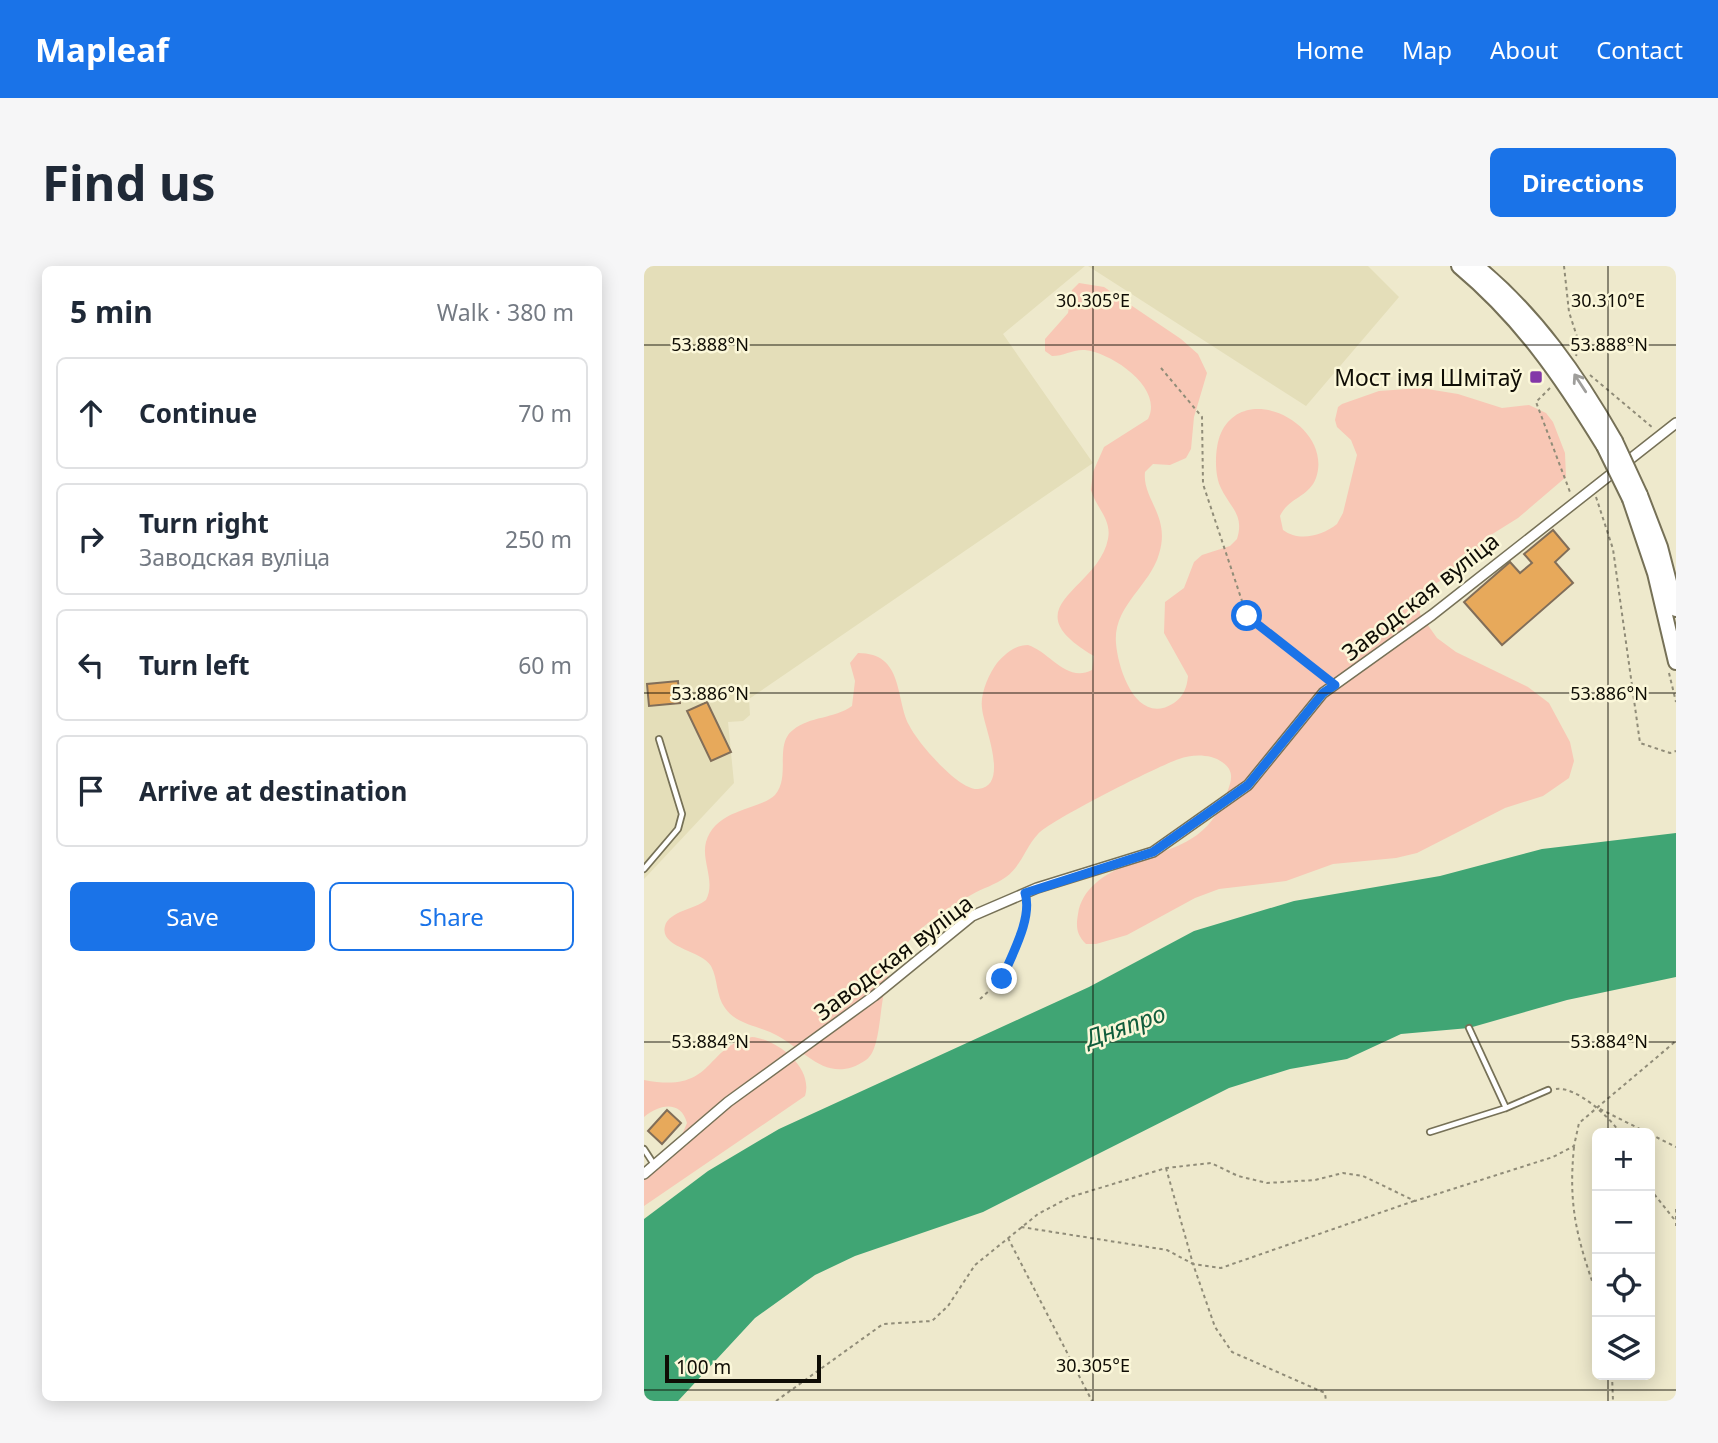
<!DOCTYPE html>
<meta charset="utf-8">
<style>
:root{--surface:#fff;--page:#f6f6f7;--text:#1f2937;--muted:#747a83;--line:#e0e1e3;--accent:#1a73e8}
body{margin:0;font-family:"Noto Sans",sans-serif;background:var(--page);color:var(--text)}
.controls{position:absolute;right:21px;bottom:21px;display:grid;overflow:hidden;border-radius:10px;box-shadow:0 4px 18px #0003}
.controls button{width:63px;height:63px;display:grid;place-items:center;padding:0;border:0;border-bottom:2px solid var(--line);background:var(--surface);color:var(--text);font:35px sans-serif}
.scale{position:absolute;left:21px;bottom:18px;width:156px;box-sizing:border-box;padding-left:7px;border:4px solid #0f0d05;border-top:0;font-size:19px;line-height:24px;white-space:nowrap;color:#0f0d05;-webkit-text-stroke:5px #fbf7d9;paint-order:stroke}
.stop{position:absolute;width:21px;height:21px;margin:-16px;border:5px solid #1a73e8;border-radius:50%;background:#fff}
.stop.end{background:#1a73e8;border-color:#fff;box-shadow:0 2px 7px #0008}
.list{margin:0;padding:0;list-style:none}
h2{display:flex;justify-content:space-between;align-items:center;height:91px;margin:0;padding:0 28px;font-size:30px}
h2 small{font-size:23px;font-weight:400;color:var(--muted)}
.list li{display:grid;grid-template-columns:46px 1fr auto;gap:21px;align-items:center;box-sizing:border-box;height:112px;margin:0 14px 14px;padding:0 14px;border:2px solid var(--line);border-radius:10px}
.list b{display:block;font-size:26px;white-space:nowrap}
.list p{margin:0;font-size:23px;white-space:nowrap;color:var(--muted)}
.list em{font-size:23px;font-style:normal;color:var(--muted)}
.actions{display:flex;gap:14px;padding:21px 28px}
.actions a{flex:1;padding:16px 0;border:2px solid var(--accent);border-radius:10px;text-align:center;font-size:24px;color:var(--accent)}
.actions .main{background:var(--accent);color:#fff}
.icon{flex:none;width:38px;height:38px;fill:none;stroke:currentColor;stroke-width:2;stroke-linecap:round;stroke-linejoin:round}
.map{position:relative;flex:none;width:1032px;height:1135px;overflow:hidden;border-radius:10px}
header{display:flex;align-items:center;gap:42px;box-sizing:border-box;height:98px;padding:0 35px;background:var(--accent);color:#fff}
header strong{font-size:33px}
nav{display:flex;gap:38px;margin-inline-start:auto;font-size:24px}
.intro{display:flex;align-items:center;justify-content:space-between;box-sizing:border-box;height:168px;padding:0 42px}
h1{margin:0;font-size:49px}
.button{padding:18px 32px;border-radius:10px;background:var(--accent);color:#fff;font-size:24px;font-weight:700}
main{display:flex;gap:42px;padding:0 42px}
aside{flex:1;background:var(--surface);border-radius:10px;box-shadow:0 4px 18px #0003}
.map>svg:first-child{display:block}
.built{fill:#e4deb9}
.green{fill:#f8c7b5}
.water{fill:#40a574}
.building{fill:#e7a95b;stroke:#816e59;stroke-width:2}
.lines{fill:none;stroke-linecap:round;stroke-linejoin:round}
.service-casing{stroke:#767157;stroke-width:8}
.minor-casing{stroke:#767157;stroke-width:12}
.primary-casing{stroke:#767157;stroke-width:18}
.path{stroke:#908c78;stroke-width:2;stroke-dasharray:3.5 3.5;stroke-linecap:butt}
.service{stroke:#fff;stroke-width:4.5}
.minor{stroke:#fff;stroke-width:9}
.primary{stroke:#fff;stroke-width:14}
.primary-bridge-casing{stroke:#767157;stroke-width:18;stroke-linecap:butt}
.primary-bridge{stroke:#fff;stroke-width:14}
.oneway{stroke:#9f9e9b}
.route{stroke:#1a73e8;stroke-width:9}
.ticks{fill:none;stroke:#0f0d05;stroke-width:2;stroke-opacity:0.45}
.poi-dot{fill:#8337a8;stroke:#fbf7d9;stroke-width:2.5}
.labels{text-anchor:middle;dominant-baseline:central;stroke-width:5;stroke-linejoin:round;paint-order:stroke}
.poi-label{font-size:23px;fill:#0f0d05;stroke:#fbf7d9;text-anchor:end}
.street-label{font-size:23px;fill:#0f0d05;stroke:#fbf7d9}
.water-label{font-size:24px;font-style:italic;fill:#105d3c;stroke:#fbf7d9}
.ticks-label{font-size:18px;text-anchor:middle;fill:#0f0d05;stroke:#fbf7d9;stroke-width:5;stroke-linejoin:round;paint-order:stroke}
</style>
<header>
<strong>Mapleaf</strong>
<nav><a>Home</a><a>Map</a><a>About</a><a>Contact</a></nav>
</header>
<div class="intro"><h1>Find us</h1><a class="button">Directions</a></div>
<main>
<aside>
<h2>5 min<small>Walk · 380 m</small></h2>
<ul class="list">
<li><svg class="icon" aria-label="ahead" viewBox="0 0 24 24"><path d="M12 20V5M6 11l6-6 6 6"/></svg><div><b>Continue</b></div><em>70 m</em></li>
<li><svg class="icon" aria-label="right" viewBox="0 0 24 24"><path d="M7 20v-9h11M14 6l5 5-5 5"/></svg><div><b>Turn right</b><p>Заводская вуліца</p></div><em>250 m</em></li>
<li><svg class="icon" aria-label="left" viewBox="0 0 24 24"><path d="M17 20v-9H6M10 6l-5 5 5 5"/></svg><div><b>Turn left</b></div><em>60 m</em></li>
<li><svg class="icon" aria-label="arrive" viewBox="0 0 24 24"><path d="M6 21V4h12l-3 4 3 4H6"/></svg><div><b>Arrive at destination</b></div></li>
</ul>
<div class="actions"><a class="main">Save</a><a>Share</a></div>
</aside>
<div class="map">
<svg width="1032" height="1135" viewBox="0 0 1032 1135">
<rect width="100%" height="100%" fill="#eee9cc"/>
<path class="built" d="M0,0H441L359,68L449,197L105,433L106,449L99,455L84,456L90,517L0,613Z
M444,0H724L755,31L662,140Z"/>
<path class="green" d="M435,17L460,21L537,73L554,88L563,107L550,151L547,183L542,192L526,199L509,198L501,206C498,233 527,250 515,288C506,320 469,340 472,377C474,404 493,461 530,437C540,430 543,421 544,410L520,367L521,336L540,322L550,296L558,289L586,280L593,273C601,248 585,241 576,220C570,206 571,180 577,167C602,113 690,160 672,212C665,231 644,232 636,250L639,264C655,276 678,270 693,258L699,247L713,189L707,174L693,161L691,154L694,141L698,138L735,125L777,122L814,128L858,142L885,139L902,147L909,156L921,187L922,211L874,252L842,272L836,290L828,298L783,322L775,335L776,348L793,372L812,386L884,421L905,437L926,476L930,495L925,512L899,530L861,542L773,587L752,592L689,598L642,615L575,623L551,632L483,669L452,678H442C432,668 432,660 434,648C443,596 518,595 553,569C569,557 577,542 584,524C588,513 590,504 578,496C567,488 548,488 535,493C514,500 407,554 394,568C381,582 378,599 362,611C351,619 339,622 327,629C298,645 271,663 252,692C232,721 241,781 222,794C184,820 162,785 134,770C115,759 94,760 81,742C72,730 74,713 67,700C57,684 15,682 21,660C25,645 52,643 62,634C72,615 57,595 62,576C72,542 116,544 131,529C147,511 130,478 149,464C166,450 190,453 208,440L211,415L206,397L214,387C260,387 251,432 265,459C273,476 315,525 334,523C367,520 339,459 338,442C336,427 345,408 353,397C362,387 371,379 384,379C406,386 422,417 448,404L450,390C365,340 454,325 464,273C468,253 452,242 447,224L449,206L460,181L504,153C520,122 468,87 441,84C429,83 420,90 408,90L401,85V73L424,47L428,24Z
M108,771C132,773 170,801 161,830L0,940V903L37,871L43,857C37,834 15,838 0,851V814C72,828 59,781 108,771Z"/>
<path class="water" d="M1032,567V711L923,734L825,762L757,768L703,793L646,803L585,822L339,946L211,990L171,1009L111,1052L34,1135H0V953L64,905L135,863L445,721L550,665L650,635L796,610L898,583Z"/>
<path class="building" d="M909,264L925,283L911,296L929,317L858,379L820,336L866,296L876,307L888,297L880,288Z
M34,415L36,437L5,440L3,418Z
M63,436L87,486L67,495L43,445Z
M23,844L37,857L18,878L4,865Z"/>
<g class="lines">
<defs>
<path id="service" d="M0,603L34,563L38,548L15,473
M825,762L862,842
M786,866L862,842L904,824
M0,883L11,900"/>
<path id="minor" d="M0,908L84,836L230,730L328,650L393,622L509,586L604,519L679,427L788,349L1032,157"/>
<path id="primary" d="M815,0C878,53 917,110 960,180
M832,0C891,48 934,110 971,175
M996,229L1016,281L1032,343
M986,233L1011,307L1032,396"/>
</defs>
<use href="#service" class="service-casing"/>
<use href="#minor" class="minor-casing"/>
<use href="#primary" class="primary-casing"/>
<path class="path" d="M920,0L925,46L936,80L932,90
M517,102L558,151L559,218L603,350L681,412
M946,109L1009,162
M906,122L892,136L926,226
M952,231L969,283L996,477L1026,487L1032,485
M1025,407L1032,436
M336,733L358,713L384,638
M912,823C932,820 966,851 976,867
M956,843L1032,881
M930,881C924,940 933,973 953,1029
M522,902L549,998L577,1002L770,935
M1006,923L1030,953
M1032,943V960
M377,961L523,984L549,998L571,1061L588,1086L681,1127L682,1135
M364,972L448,1135
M968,1109L969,1135
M132,1135L239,1058L288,1055L304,1040L331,999L394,948L426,931L522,902L567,897L594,910L623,917L671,914L699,907L719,910L771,935L909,891L930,880L935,857L1032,775"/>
<use href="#service" class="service"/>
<use href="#minor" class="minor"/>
<use href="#primary" class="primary"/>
<defs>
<path id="primary-bridge" d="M971,175L996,229
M960,180L986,233"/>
</defs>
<use href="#primary-bridge" class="primary-bridge-casing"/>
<use href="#primary-bridge" class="primary-bridge"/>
</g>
<defs><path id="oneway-shaft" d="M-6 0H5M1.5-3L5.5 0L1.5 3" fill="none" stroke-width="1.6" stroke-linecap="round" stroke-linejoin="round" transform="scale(1.75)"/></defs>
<use class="oneway" href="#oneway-shaft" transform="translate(936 117) rotate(-123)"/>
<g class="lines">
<path class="route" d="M358,713C367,690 389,652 381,627L509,586L604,519L679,427L691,419L603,350"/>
</g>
<path class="ticks" d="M449,0V1135M964,0V867M0,79H1032M0,427H1032M0,776H1032M964,1109V1135M0,1124H1032"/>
<rect class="poi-dot" x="885" y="104" width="14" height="14" rx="3.5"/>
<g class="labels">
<g class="poi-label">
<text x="878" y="111">Мост імя Шмітаў</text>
</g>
<g class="street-label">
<text transform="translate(776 330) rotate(-38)">Заводская вуліца</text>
<text transform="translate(249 691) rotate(-37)">Заводская вуліца</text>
</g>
<g class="water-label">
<text transform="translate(481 759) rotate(-19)">Дняпро</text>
</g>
</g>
<g class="ticks-label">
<text x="449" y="41">30.305°E</text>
<text x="964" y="41">30.310°E</text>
<text x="66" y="85">53.888°N</text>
<text x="965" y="85">53.888°N</text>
<text x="66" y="434">53.886°N</text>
<text x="965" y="434">53.886°N</text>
<text x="66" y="782">53.884°N</text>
<text x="965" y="782">53.884°N</text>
<text x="449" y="1106">30.305°E</text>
</g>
</svg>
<div class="controls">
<button>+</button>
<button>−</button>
<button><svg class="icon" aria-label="locate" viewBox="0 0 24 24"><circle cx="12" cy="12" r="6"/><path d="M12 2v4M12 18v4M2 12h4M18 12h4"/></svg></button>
<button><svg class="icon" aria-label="layers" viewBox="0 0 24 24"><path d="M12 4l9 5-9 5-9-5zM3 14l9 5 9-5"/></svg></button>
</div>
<div class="scale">100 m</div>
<div class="stop" style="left:603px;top:350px"></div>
<div class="stop end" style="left:358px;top:713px"></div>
</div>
</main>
